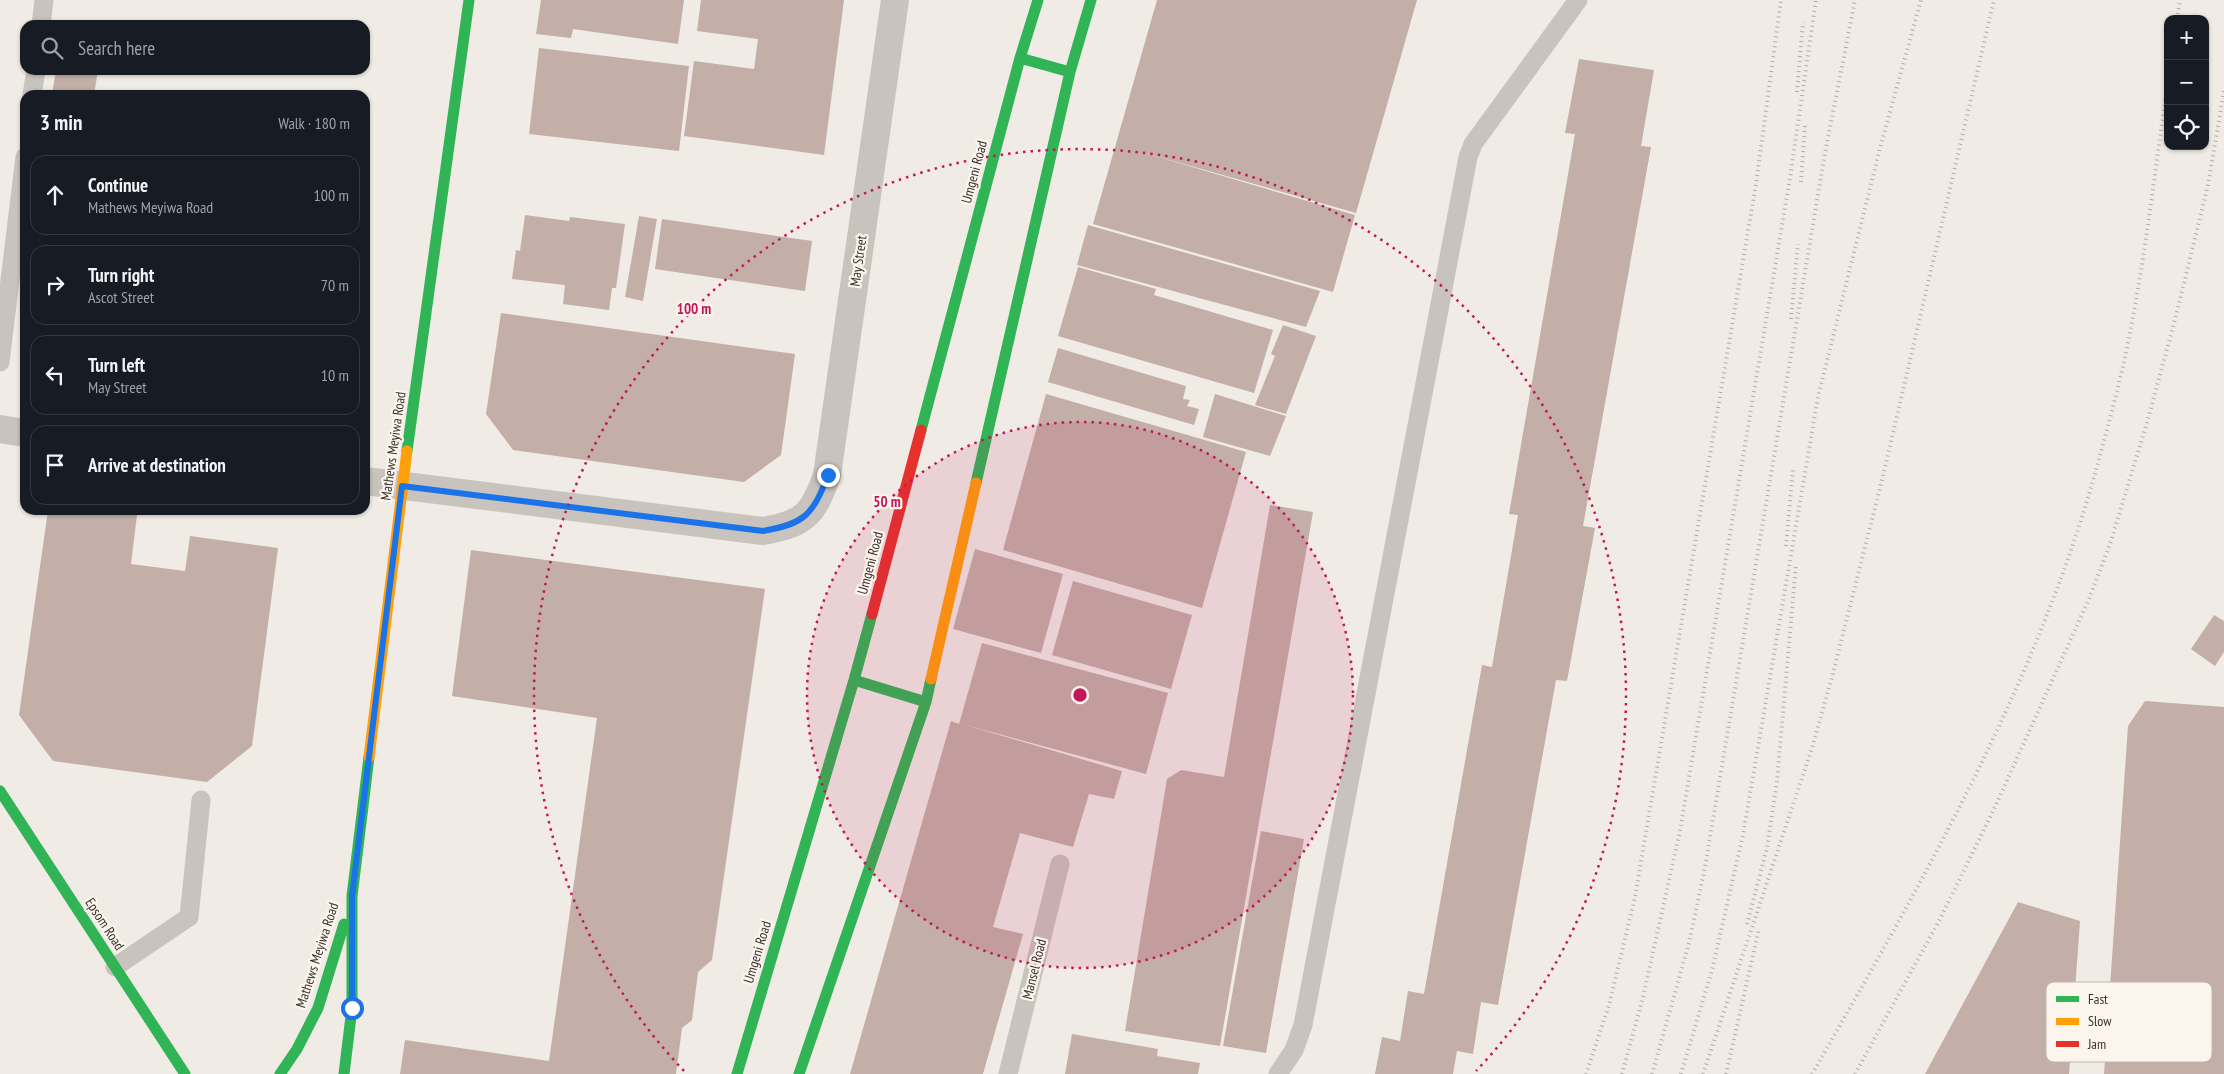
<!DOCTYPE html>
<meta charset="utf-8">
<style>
:root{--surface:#171b24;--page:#20242c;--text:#f1f3f6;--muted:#9ea1a6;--line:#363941}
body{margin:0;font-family:"PT Sans Narrow",sans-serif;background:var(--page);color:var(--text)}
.controls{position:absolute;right:15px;top:15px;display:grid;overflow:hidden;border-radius:10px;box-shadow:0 1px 4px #0004}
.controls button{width:45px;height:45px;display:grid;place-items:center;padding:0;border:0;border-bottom:1px solid var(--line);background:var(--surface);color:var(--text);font:25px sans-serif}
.stop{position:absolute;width:15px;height:15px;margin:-11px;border:4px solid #1a73e8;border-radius:50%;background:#fff}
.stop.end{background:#1a73e8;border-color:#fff;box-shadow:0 1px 5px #0008}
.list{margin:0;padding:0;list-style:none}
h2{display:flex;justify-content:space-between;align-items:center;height:65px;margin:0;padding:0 20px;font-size:21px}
h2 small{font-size:16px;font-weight:400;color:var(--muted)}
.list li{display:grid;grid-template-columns:32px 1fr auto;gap:15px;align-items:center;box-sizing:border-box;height:80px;margin:0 10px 10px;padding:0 10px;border:1px solid var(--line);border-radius:15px}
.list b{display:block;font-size:19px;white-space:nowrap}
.list p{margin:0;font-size:16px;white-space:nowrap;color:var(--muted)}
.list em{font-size:16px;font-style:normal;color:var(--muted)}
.icon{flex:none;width:28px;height:28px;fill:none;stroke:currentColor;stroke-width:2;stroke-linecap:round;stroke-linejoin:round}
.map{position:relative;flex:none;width:2224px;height:1074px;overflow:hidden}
.search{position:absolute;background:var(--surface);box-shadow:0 1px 4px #0004;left:20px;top:20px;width:350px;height:55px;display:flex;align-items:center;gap:12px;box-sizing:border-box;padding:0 18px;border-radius:15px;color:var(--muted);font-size:19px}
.panel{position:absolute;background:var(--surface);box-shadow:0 1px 4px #0004;left:20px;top:90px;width:350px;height:425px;border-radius:15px}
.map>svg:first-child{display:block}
.building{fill:#c3afa7}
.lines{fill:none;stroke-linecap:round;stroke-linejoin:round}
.lane{stroke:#c9c3be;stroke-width:19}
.street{stroke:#c9c3be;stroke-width:28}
.fast{stroke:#30b455;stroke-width:11}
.slow{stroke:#ff9f0a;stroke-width:11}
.jam{stroke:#e5322d;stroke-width:11}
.rail{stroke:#b1aca8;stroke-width:4;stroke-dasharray:1 4;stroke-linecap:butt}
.route{stroke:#1a73e8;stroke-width:6}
.ring{fill:none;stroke:#c2185b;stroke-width:2.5;stroke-dasharray:2.5 5}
.labels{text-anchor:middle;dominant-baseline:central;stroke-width:4.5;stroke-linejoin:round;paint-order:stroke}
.street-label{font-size:14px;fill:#3b302b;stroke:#fbf5ee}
.key{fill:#fbf5ee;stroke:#c1bab4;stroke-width:1}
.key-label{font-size:14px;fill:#3b302b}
.centre{fill:#c2185b;stroke:#fbf5ee;stroke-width:2.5}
.ring-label{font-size:15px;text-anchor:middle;font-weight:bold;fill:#c2185b;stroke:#fbf5ee;stroke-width:4.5;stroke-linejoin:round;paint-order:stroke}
</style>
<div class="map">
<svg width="2224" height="1074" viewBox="0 0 2224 1074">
<rect width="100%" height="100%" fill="#f0ebe5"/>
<path class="building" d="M541,0H684L678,44L573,29L571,38L536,34Z
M701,0H844L824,155L684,136L694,61L754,69L758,39L697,31Z
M1157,0H1417L1356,213L1138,151L1355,215L1333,292L1093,224Z
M539,48L689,66L679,151L529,134Z
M1579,59L1654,70L1641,146L1651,147L1583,526L1595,528L1567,681L1556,680L1498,1005L1481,1002L1473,1054L1457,1051L1453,1074H1375L1382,1037L1400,1041L1408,991L1424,994L1482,665L1492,667L1518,515L1509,514L1575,134L1565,133Z
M56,70H98L94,95H52Z
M525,215L569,221L570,217L625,224L616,288H612L609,310L563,304L565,285L512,279L516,250L520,251Z
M639,216L657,219L643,301L625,297Z
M662,219L812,241L805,291L655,269Z
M1088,225L1320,291L1306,327L1077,265Z
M1078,267L1156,289L1154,295L1273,330L1254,393L1058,336Z
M501,313L795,354L781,455L744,482L513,450L486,414Z
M1283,325L1316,336L1286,414L1255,405L1275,356L1271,354Z
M1058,348L1186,386L1183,399L1190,400L1187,406L1199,409L1194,425L1048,382Z
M1046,394L1246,452L1202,608L1003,550Z
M1215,394L1286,416L1270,456L1203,437Z
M1270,505L1313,512L1220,1046L1125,1031L1167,779L1181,770L1224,777Z
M48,510H101L137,515L131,564L185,571L190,536L278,548L252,746L207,782L53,761L19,715Z
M975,549L1063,574L1041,653L953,629Z
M471,550L765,589L712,960L698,972L692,1020L682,1028L676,1074H400L405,1040L549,1061L597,718L452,696Z
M1073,581L1192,615L1171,689L1052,655Z
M2214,615L2224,621V652L2215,666L2191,649Z
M982,643L1168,693L1146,774L962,724L1122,771L1114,799L1089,794L1073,847L1020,833L993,927L1023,934L983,1074H850L951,721L959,724Z
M2145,701L2224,707V1074H2104L2128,726Z
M1261,831L1304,839L1266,1053L1223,1046Z
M2018,902L2080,921L2069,1074H1925Z
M1072,1034L1158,1049L1157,1056L1200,1063L1198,1074H1065Z"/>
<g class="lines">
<path class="lane" d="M41,25L44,0
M32,95L36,70
M0,362L25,157
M115,967L189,917L201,800
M1008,1074L1060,864
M1278,1074L1294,1050L1303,1025L1468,157L1473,144L1578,0"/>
<path class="street" d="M0,429L25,433
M365,481L763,531C804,524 813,515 827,475L895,0"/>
<path class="fast" d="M1020,58L1070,72
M921,430L1020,58L1038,0
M407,451L469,0
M976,483L1070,72L1091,0
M854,680L926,702
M0,791L185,1074
M280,1074L297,1049L318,1008L344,924
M344,1074L352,1008V896L369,757
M737,1074L854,680L872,614
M799,1074L926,702L931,679"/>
<path class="slow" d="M931,679L976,483
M369,757L407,451"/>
<path class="jam" d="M872,614L921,430"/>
<path class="rail" d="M2177,19L2180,0
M1797,92L1803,22
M1801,182L1805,125
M1791,319L1798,244
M1786,546L1793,469
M1747,924L1767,848L1777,781L1796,565
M1586,1074L1609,1005L1635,897L1756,184L1781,0
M1622,1074L1643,997L1680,831L1790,178L1816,0
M1652,1074L1689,943L1705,867L1825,153L1855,0
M1681,1074L1712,970L1743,835L1818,397L1880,148L1921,0
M1703,1074L1812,748L1832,677L1883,476L1994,0
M1726,1074L1759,929
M1812,1074C1918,890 2029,696 2090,491C2102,449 2114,405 2124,362C2144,270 2154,175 2168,82
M1855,1074L1940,919L1995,807L2089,599L2111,541L2146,426L2176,316L2208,185L2224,91"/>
</g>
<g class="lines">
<path class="route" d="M352,1008V896L402,486L763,531C804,524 813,515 828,475"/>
</g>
<circle cx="1080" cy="695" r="273" fill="#c2185b" fill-opacity=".12"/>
<g class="ring">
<circle cx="1080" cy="695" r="273"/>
<path d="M684 1071A546 546 0 1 1 1476 1071"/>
</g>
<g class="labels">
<g class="street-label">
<text transform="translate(974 172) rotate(-75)">Umgeni Road</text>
<text transform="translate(858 261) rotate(-82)">May Street</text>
<text transform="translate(393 446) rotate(-82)">Mathews Meyiwa Road</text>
<text transform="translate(870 563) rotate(-75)">Umgeni Road</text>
<text transform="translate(105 924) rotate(57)">Epsom Road</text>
<text transform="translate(757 952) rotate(-73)">Umgeni Road</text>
<text transform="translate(317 955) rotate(-72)">Mathews Meyiwa Road</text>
<text transform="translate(1034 969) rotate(-76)">Mansel Road</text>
</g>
</g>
<rect x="2046" y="982" width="166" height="80" rx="8" class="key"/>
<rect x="2056" y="996" width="23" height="6" fill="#30b455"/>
<rect x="2056" y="1018" width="23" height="7" fill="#ff9f0a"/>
<rect x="2056" y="1041" width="23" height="6" fill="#e5322d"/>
<g class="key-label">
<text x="2088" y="1004">Fast</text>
<text x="2088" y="1026">Slow</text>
<text x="2088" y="1049">Jam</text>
</g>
<circle cx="1080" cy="695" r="8" class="centre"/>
<g class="ring-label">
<text x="694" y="314">100 m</text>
<text x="887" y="507">50 m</text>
</g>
</svg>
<div class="controls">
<button>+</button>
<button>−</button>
<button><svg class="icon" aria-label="locate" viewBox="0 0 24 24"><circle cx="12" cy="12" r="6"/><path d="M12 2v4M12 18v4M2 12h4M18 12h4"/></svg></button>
</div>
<div class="stop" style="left:352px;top:1008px"></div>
<div class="stop end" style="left:828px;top:475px"></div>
<div class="search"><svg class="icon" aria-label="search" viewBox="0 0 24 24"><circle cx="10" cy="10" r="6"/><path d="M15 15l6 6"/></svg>Search here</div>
<section class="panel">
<h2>3 min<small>Walk · 180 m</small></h2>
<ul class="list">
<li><svg class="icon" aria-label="ahead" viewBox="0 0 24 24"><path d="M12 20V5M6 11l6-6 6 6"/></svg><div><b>Continue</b><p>Mathews Meyiwa Road</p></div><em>100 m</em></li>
<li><svg class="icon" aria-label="right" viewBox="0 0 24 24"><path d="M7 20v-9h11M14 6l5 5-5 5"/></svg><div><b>Turn right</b><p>Ascot Street</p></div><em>70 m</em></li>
<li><svg class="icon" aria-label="left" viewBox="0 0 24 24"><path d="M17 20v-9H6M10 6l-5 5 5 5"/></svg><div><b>Turn left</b><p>May Street</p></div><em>10 m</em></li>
<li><svg class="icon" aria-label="arrive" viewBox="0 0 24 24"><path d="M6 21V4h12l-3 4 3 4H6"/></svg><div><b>Arrive at destination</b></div></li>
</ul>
</section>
</div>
